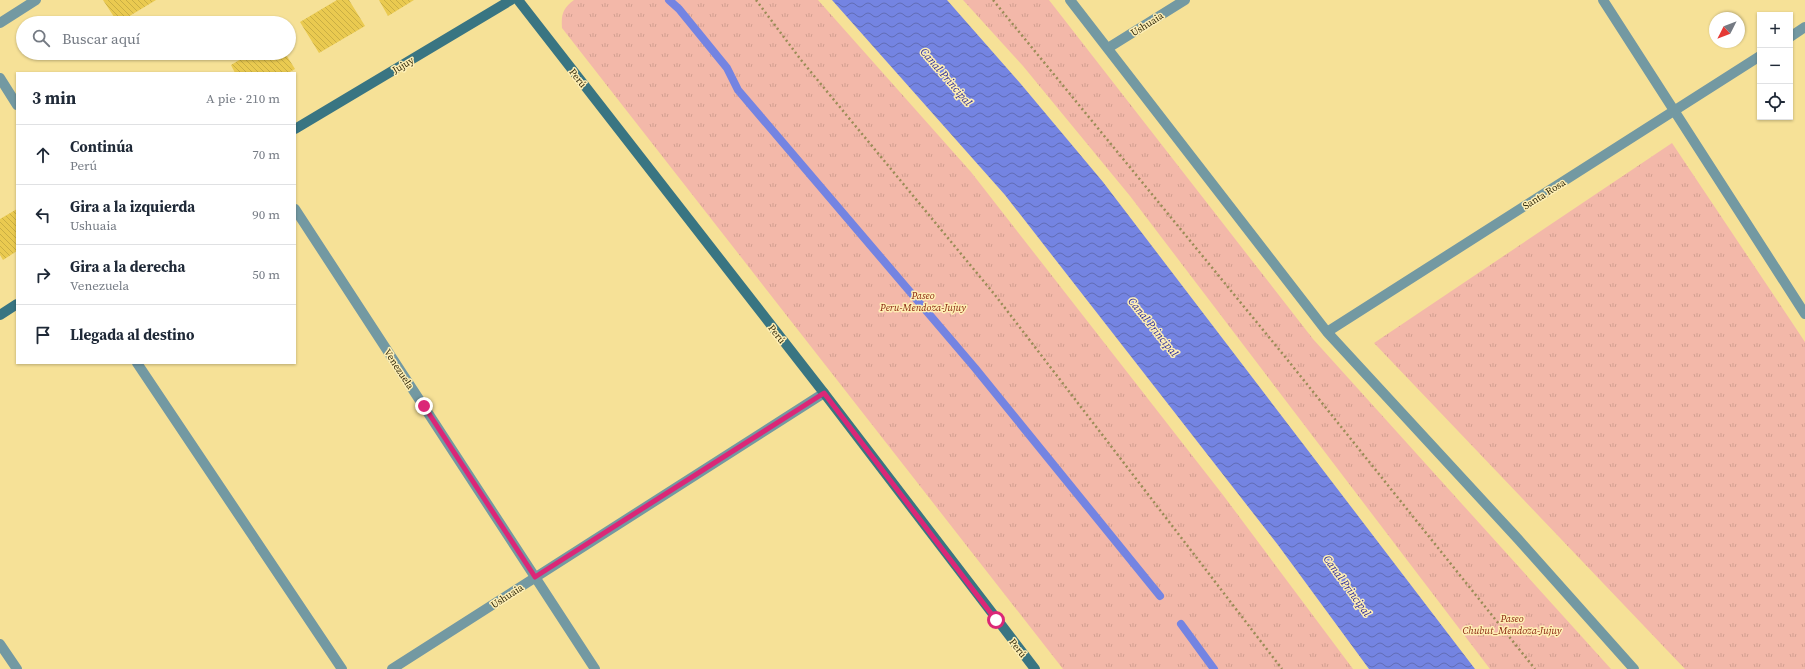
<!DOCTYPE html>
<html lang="es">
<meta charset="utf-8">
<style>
:root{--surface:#fff;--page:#f2f2f3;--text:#1f2937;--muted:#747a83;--line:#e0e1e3}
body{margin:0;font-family:"Source Serif 4",serif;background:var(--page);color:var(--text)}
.controls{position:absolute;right:12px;top:12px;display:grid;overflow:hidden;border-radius:0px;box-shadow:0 1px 3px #0004}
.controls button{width:36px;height:36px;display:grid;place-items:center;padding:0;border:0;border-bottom:1px solid var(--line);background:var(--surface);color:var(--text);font:20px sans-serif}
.compass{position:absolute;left:1709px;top:12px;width:36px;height:36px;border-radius:50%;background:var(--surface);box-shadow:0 1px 3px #0004;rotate:228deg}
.stop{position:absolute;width:12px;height:12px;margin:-9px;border:3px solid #db2777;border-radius:50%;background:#fff}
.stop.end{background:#db2777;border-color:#fff;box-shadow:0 1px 4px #0008}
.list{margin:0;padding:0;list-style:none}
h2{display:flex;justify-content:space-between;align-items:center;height:52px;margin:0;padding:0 16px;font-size:17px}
h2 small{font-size:13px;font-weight:400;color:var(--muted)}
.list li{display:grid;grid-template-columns:26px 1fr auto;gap:12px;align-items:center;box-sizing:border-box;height:60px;padding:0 16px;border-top:1px solid var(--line)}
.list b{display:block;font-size:15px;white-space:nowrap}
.list p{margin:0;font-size:13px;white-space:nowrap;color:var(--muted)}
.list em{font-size:13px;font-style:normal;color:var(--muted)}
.icon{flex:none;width:22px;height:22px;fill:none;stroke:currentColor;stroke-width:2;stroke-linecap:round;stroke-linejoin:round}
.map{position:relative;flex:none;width:1805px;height:669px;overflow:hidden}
.search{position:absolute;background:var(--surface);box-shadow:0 1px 3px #0004;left:16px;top:16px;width:280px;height:44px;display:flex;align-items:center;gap:10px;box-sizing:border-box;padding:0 14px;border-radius:22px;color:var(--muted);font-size:15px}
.panel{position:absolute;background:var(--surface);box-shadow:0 1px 3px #0004;left:16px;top:72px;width:280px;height:292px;border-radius:0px}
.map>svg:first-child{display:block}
.grass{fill:url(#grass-tufts)}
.water{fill:url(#water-waves)}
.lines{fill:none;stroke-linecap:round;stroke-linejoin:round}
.stream{stroke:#7484e2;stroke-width:8}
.building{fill:url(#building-back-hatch)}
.path{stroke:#9a8c56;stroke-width:2.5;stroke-dasharray:2 3;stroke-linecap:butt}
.street{stroke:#7399a2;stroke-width:10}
.secondary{stroke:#397582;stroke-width:10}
.route{stroke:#db2777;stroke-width:5}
.labels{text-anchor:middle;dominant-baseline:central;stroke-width:3;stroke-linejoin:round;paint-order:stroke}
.street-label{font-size:10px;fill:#322a0b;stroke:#ffefb4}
.park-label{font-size:10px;font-style:italic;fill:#8c2911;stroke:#ffefb4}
.water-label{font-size:11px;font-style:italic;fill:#2e2f9d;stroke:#ffefb4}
</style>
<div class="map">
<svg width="1805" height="669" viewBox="0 0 1805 669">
<defs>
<pattern id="grass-tufts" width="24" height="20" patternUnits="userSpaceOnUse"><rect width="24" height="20" fill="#f3b8a9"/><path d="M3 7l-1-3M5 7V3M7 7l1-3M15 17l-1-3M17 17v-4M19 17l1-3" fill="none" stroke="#d19e90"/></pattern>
<pattern id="water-waves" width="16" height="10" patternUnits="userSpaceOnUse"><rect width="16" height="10" fill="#7484e2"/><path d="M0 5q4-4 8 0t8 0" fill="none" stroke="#606cb5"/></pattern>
<pattern id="building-back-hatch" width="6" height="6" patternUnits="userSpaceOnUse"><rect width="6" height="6" fill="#eaca50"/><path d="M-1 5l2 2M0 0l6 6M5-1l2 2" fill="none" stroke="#c9ae44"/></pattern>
</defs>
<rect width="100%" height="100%" fill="#f6e197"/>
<path class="grass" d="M574,0H818L971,172L1223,495L1353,669H1063L562,28C561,14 563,8 574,0Z
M963,0H1049L1313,339L1611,669H1490L1130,196L1023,66Z
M1672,143L1805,342V669H1685L1374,343Z"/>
<path class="water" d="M832,0H947L1020,83L1103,182L1475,669H1369L1278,545L1005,195Z"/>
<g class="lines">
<path class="stream" d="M669,0L679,9L727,68L738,90L975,368L1160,596
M1181,624L1214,669"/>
</g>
<path class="building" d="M103,0H156L118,23Z
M337,0H349L365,26L319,53L300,22Z
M379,0H414L388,16Z
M251,53H285L295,69L288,73H235L231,65Z
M17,209V251L3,260L0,255V219Z"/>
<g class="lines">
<path class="path" d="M756,0L801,60L995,295L1282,669
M993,0L1286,358L1535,669"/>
<path class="street" d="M1070,0L1327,332L1518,539L1634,669
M1603,0L1805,314
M0,23L36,0
M1790,37L1805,27
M1108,48L1185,0
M0,78L17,105
M295,209L595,669
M1327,332L1760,56
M137,363L342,669
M0,644L17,669
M392,669L824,393"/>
<path class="secondary" d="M518,0L824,393L1035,669
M295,129L511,0
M0,315L17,304"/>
</g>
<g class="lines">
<path class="route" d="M424,406L535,577L824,393L996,620"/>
</g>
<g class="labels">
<g class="street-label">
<text transform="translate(1147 24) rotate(-32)">Ushuaia</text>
<text transform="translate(403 65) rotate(-31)">Jujuy</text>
<text transform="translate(578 78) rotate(52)">Perú</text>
<text transform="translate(1544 194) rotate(-32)">Santa Rosa</text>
<text transform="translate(777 334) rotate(52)">Perú</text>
<text transform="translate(399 369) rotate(57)">Venezuela</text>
<text transform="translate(507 596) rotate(-33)">Ushuaia</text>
<text transform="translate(1018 648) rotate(52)">Perú</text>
</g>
<g class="park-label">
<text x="923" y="295">Paseo<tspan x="923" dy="12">Peru-Mendoza-Jujuy</tspan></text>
<text x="1512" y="618">Paseo<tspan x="1512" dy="12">Chubut_Mendoza-Jujuy</tspan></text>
</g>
<g class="water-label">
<text transform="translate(946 77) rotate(49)">Canal Principal</text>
<text transform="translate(1153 327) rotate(51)">Canal Principal</text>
<text transform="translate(1347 586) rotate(54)">Canal Principal</text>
</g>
</g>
</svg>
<div class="controls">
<button>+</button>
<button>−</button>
<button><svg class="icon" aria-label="locate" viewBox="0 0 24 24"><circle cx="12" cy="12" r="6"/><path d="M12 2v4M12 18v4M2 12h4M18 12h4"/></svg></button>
</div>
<svg class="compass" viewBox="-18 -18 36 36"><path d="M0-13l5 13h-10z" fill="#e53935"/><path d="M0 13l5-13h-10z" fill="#747a83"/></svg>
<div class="stop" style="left:996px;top:620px"></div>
<div class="stop end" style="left:424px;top:406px"></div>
<div class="search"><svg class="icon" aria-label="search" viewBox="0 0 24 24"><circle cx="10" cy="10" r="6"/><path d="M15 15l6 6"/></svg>Buscar aquí</div>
<section class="panel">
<h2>3 min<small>A pie · 210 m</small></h2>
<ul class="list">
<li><svg class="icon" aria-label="ahead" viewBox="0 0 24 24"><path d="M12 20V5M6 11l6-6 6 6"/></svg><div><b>Continúa</b><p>Perú</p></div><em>70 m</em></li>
<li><svg class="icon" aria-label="left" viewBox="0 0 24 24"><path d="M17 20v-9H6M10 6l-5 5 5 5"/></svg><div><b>Gira a la izquierda</b><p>Ushuaia</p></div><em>90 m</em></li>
<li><svg class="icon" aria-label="right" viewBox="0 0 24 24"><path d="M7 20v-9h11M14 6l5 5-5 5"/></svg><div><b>Gira a la derecha</b><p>Venezuela</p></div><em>50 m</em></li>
<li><svg class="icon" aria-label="arrive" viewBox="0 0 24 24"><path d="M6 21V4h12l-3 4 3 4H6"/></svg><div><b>Llegada al destino</b></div></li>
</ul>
</section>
</div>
